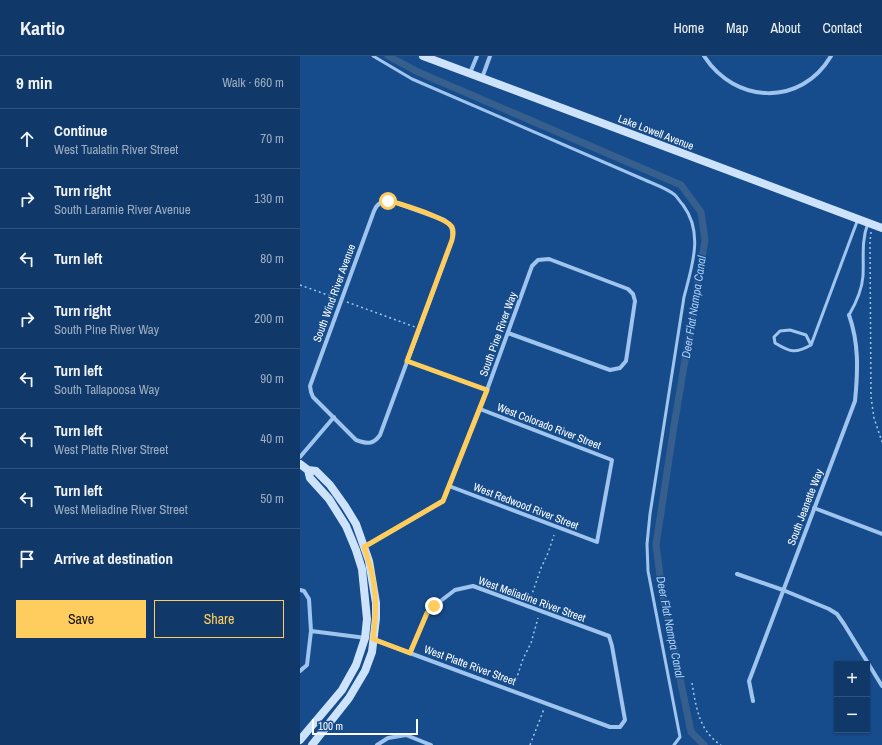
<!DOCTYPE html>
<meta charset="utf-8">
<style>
:root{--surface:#103969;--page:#1e4471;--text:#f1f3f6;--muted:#9cacc0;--line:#30537d;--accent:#ffcd5d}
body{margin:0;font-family:"Archivo Narrow",sans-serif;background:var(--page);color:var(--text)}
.controls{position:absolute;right:12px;bottom:12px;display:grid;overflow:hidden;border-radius:0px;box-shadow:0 1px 3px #0004}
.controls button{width:36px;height:36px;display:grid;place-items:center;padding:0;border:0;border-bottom:1px solid var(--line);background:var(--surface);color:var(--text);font:20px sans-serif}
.scale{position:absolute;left:12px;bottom:10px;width:106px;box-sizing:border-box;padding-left:4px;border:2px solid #fff;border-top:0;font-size:11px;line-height:14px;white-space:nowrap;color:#fff;-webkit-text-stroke:3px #164c8c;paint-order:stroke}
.stop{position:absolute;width:12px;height:12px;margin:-9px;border:3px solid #ffcd5d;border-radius:50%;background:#fff}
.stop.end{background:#ffcd5d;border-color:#fff;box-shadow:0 1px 4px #0008}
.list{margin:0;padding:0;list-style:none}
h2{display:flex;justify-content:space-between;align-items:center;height:52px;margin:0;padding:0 16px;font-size:17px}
h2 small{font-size:13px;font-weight:400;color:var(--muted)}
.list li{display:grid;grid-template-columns:26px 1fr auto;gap:12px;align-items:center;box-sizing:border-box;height:60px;padding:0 16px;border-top:1px solid var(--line)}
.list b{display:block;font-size:15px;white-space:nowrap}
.list p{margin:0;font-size:13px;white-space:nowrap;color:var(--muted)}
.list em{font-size:13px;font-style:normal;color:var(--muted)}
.actions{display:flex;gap:8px;padding:12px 16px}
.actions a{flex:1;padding:9px 0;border:1px solid var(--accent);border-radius:0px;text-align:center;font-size:14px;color:var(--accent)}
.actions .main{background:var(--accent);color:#111}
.icon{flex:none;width:22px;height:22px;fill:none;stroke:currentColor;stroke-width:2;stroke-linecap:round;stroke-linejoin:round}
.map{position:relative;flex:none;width:582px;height:689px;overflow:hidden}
header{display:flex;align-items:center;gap:24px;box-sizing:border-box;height:56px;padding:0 20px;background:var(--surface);border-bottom:1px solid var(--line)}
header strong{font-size:19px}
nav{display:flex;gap:22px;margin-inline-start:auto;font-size:14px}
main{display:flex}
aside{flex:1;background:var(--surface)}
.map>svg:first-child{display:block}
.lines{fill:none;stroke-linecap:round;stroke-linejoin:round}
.canal{stroke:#375f8e;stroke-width:7}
.path{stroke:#9fc5ef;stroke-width:1.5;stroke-dasharray:2 3;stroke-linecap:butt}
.lane{stroke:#9fc5ef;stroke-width:3}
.street{stroke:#9fc5ef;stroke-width:4}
.secondary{stroke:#cde2fb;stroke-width:8}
.route{stroke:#ffcd5d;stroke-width:5}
.labels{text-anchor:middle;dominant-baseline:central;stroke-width:3;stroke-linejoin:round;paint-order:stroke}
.street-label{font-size:11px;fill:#fff;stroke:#164c8c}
.water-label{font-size:12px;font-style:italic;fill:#abcff6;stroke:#164c8c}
</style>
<header>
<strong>Kartio</strong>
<nav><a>Home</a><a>Map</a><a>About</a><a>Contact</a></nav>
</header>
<main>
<aside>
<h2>9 min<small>Walk · 660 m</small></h2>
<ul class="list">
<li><svg class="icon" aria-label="ahead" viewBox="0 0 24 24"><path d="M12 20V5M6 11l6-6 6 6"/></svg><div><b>Continue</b><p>West Tualatin River Street</p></div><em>70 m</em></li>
<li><svg class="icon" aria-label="right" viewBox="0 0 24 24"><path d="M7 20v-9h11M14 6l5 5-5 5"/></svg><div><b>Turn right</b><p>South Laramie River Avenue</p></div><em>130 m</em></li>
<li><svg class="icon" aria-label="left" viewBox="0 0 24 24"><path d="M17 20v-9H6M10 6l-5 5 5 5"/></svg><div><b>Turn left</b></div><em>80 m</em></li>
<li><svg class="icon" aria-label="right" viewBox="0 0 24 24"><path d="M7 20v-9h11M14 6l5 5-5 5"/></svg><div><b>Turn right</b><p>South Pine River Way</p></div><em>200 m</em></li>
<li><svg class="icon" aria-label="left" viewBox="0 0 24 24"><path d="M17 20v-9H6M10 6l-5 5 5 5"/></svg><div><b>Turn left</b><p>South Tallapoosa Way</p></div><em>90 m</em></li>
<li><svg class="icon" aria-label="left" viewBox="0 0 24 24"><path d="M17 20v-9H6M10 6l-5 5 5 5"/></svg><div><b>Turn left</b><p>West Platte River Street</p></div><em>40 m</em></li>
<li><svg class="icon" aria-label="left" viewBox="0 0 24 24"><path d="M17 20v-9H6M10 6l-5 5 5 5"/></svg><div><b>Turn left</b><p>West Meliadine River Street</p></div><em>50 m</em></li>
<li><svg class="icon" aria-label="arrive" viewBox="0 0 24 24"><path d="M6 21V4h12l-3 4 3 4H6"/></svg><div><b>Arrive at destination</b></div></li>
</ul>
<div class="actions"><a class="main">Save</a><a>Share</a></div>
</aside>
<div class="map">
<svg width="582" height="689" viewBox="0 0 582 689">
<rect width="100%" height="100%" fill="#164c8c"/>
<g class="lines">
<path class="canal" d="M88,0L118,16L381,129L401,156L405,184L374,370L356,489L362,535L391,676L404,689"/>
<path class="path" d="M571,176L570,186L571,341L574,362L582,386
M0,229L36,242
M47,246L115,271
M112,307L181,332
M231,541L241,512L248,497L254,479
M216,624L223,603L231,587L238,562
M392,627C396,651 399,675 421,689
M230,689L244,653"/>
<path class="lane" d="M73,0L112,23L345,124C354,128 368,133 375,139C378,142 380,146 383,149C404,177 392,210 384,241L350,458L347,488L348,515L380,681L374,689
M549,259C556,247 562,234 563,220C564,202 561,185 568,167
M490,274L506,279L511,289C495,298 490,296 475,287L474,281L480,275Z
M511,289L558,163"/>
<path class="street" d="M404,0C435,48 501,51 531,0
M170,17L177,0
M182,22L190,0
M88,145L94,146L144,164C152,169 153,174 152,184L80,379C73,389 67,388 56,384L13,341L11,336L10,330L74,155C77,148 80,146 88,145Z
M0,401L34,361
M149,430L297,486L312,404L180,353
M514,452L582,478
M64,491L143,445L187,334L232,210L238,204L249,203L328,233L333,238L335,245L326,305L320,312L310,314L208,277
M437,518L483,534L529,553L537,558L544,568L582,630
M0,534L4,535L9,543L11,575L7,609L0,615
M11,575L66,582
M72,583L310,671H320L325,664L312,590L309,580L173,530L155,534L134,550L127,557L110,597
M453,645L449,625L555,345C558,315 559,287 549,259
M77,689L88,682L106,679L131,689"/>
<path class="secondary" d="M123,0L582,172
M0,408L8,414L16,415L30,429L45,450L56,468L69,505L76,547V562L72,596L65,615L49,642L12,689
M0,684L42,634L56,609L65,582L67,563L62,513L56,494L46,470L29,443L10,422L8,414"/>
</g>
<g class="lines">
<path class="route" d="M88,145L94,146C106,150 147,162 152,171C154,175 153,180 152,184L107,305L187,334L143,445L64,491C76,523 78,549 73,583L110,597L127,557L134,550"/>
</g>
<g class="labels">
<g class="street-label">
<text transform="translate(356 76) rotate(21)">Lake Lowell Avenue</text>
<text transform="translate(34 237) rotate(-70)">South Wind River Avenue</text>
<text transform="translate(198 278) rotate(-70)">South Pine River Way</text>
<text transform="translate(249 370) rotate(21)">West Colorado River Street</text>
<text transform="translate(226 450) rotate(21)">West Redwood River Street</text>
<text transform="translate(505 451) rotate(-69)">South Jeanette Way</text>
<text transform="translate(232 543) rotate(20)">West Meliadine River Street</text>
<text transform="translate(170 609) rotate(20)">West Platte River Street</text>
</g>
<g class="water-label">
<text transform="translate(394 251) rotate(-81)">Deer Flat Nampa Canal</text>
<text transform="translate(370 571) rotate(79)">Deer Flat Nampa Canal</text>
</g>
</g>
</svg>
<div class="controls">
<button>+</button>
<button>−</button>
</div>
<div class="scale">100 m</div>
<div class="stop" style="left:88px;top:145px"></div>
<div class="stop end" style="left:134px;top:550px"></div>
</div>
</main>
